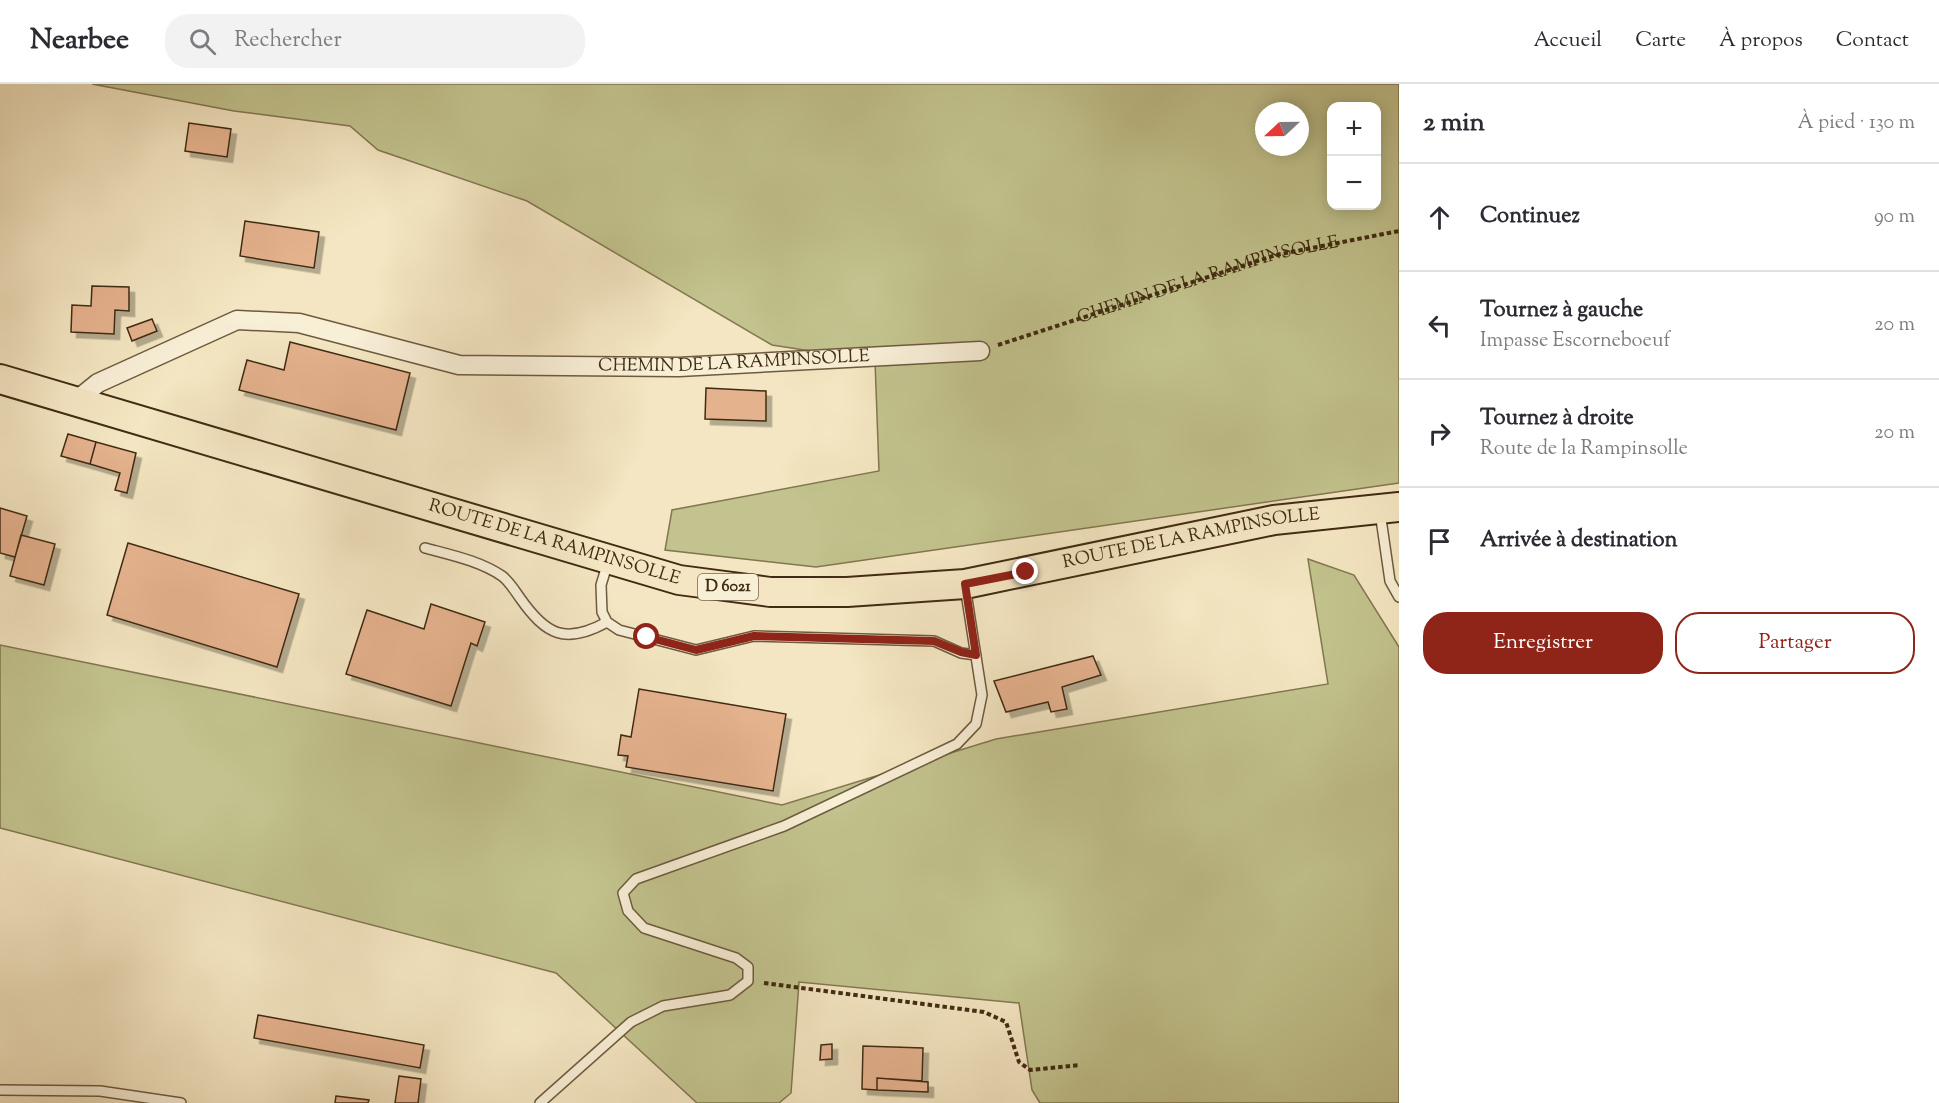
<!DOCTYPE html>
<html lang="fr">
<meta charset="utf-8">
<style>
:root{--surface:#fff;--page:#f2f2f3;--text:#2b2b33;--muted:#7c7c81;--line:#e1e1e2;--accent:#8f2418}
body{margin:0;font-family:"Sorts Mill Goudy",serif;background:var(--page);color:var(--text)}
.controls{position:absolute;right:18px;top:18px;display:grid;overflow:hidden;border-radius:12px;box-shadow:0 3px 15px #0003}
.controls button{width:54px;height:54px;display:grid;place-items:center;padding:0;border:0;border-bottom:2px solid var(--line);background:var(--surface);color:var(--text);font:30px sans-serif}
.compass{position:absolute;left:1255px;top:18px;width:54px;height:54px;border-radius:50%;background:var(--surface);box-shadow:0 3px 15px #0003;rotate:248deg}
.stop{position:absolute;width:18px;height:18px;margin:-14px;border:4px solid #8f2418;border-radius:50%;background:#fff}
.stop.end{background:#8f2418;border-color:#fff;box-shadow:0 2px 6px #0008}
.list{margin:0;padding:0;list-style:none}
h2{display:flex;justify-content:space-between;align-items:center;height:78px;margin:0;padding:0 24px;font-size:26px}
h2 small{font-size:20px;font-weight:400;color:var(--muted)}
.list li{display:grid;grid-template-columns:39px 1fr auto;gap:18px;align-items:center;box-sizing:border-box;height:108px;padding:0 24px;border-top:2px solid var(--line)}
.list b{display:block;font-size:22px;white-space:nowrap}
.list p{margin:0;font-size:20px;white-space:nowrap;color:var(--muted)}
.list em{font-size:20px;font-style:normal;color:var(--muted)}
.actions{display:flex;gap:12px;padding:18px 24px}
.actions a{flex:1;padding:14px 0;border:2px solid var(--accent);border-radius:24px;text-align:center;font-size:21px;color:var(--accent)}
.actions .main{background:var(--accent);color:#fff}
.icon{flex:none;width:33px;height:33px;fill:none;stroke:currentColor;stroke-width:2;stroke-linecap:round;stroke-linejoin:round}
.map{position:relative;flex:none;width:1399px;height:1019px;overflow:hidden}
header{display:flex;align-items:center;gap:36px;box-sizing:border-box;height:84px;padding:0 30px;background:var(--surface);border-bottom:2px solid var(--line)}
header strong{font-size:28px}
nav{display:flex;gap:33px;margin-inline-start:auto;font-size:21px}
.search{width:420px;height:54px;background:var(--page);display:flex;align-items:center;gap:15px;box-sizing:border-box;padding:0 21px;border-radius:24px;color:var(--muted);font-size:22px}
main{display:flex}
aside{flex:1;background:var(--surface)}
.map>svg:first-child{display:block}
.green{fill:#c2c38e;stroke:#827750;stroke-width:1.5;fill-rule:evenodd}
.building{fill:#e5b28e;stroke:#412b12;stroke-width:1.5;filter:url(#shadow)}
.lines{fill:none;stroke-linecap:round;stroke-linejoin:round}
.lane-casing{stroke:#6e5a3e;stroke-width:12}
.street-casing{stroke:#6e5a3e;stroke-width:21}
.primary-casing{stroke:#412b12;stroke-width:32}
.path{stroke:#412b12;stroke-width:4;stroke-dasharray:4.5 3;stroke-linecap:butt}
.lane{stroke:#f8efd7;stroke-width:9}
.street{stroke:#f8efd7;stroke-width:18}
.primary{stroke:#f4e6c2;stroke-width:28}
.route{stroke:#8f2418;stroke-width:8}
.labels{text-anchor:middle;dominant-baseline:central;stroke-width:5;stroke-linejoin:round;paint-order:stroke}
.shield{fill:#f8efd7;stroke:#78664d;stroke-width:1.5}
.shield-label{font-size:16px;font-weight:bold;fill:#412b12}
.street-label{font-size:18px;fill:#412b12;stroke:#f8efd7}
</style>
<header>
<strong>Nearbee</strong>
<div class="search"><svg class="icon" aria-label="search" viewBox="0 0 24 24"><circle cx="10" cy="10" r="6"/><path d="M15 15l6 6"/></svg>Rechercher</div>
<nav><a>Accueil</a><a>Carte</a><a>À propos</a><a>Contact</a></nav>
</header>
<main>
<div class="map">
<svg width="1399" height="1019" viewBox="0 0 1399 1019">
<defs>
<filter id="shadow"><feDropShadow dx="5.5" dy="5.5" stdDeviation="0" flood-color="#0004"/></filter>
</defs>
<rect width="100%" height="100%" fill="#f4e6c2"/>
<filter id="stains"><feTurbulence type="fractalNoise" baseFrequency=".00333" numOctaves="4"/><feColorMatrix values="0 0 0 0 .2 0 0 0 0 .09 0 0 0 0 .02 0 0 0 .5 -.17"/></filter>
<radialGradient id="worn" r=".72"><stop offset=".6" stop-color="#630" stop-opacity="0"/><stop offset="1" stop-color="#630" stop-opacity=".3"/></radialGradient>
<path class="green" d="M92,0H1399V399L816,483L665,466L672,426L879,387L875,277L772,261L527,117L378,66L350,42L234,27ZM1332,22H1376V122H1332ZM1264,27H1300V63H1264Z
M1308,475L1354,491L1399,563V1019H1040L1032,1006L1019,919L799,898L791,1009L779,1019H697L556,889L0,744V561L782,721L996,655L1328,600Z"/>
<path class="building" d="M189,39L231,45L227,73L185,67Z
M245,137L319,148L314,184L240,172Z
M92,202L129,203V227L115,226L114,250L71,248L72,221L91,222Z
M152,235L157,247L132,257L127,244Z
M290,258L410,289L396,346L239,306L247,276L284,286Z
M706,304L766,307V337L705,335Z
M68,350L96,358L90,380L61,372Z
M96,358L136,369L127,409L115,406L120,389L90,380Z
M0,424L27,432L15,473L0,469Z
M21,451L55,460L44,501L10,492Z
M128,459L299,510L277,583L107,531Z
M431,520L485,538L477,562L471,559L451,622L346,590L367,526L424,545Z
M1093,572L1101,591L1062,603L1067,625L1051,628L1048,618L1006,628L994,597Z
M639,605L786,630L773,707L626,683L628,672L618,671L621,651L631,653Z
M258,931L424,961L420,984L254,954Z
M832,960V975L820,976L821,961Z
M863,962L923,964L922,997L877,994V1006L862,1005Z
M399,992L421,995L418,1019H395Z
M877,994L928,998V1008L877,1006Z
M336,1012L369,1016L368,1019H335Z"/>
<g class="lines">
<defs>
<path id="lane" d="M1380,428L1390,497L1399,513
M425,464C451,471 480,477 502,492C509,497 515,507 520,514C546,551 565,561 607,538
M608,478L601,501L602,528L607,538L619,546L696,566L754,552L934,557L961,569L976,571
M0,1006L100,1007L181,1019
M540,1019L631,938L663,922L730,911L748,897V883L736,874L644,844L628,827L623,809L636,795L784,742L957,660L976,640L982,611L965,502"/>
<g id="street">
<path id="s2" d="M77,316L98,299L237,236L299,239L459,281L679,283L980,267"/>
</g>
<g id="primary">
<path id="s3" d="M0,295L679,496L770,508H847L965,500L1274,436L1399,423"/>
</g>
</defs>
<use href="#lane" class="lane-casing"/>
<use href="#street" class="street-casing"/>
<use href="#primary" class="primary-casing"/>
<g class="path">
<path id="s1" d="M998,261L1276,171L1399,147"/>
<path d="M764,899L984,928L1006,938L1019,978L1030,986L1080,981"/>
</g>
<use href="#lane" class="lane"/>
<use href="#street" class="street"/>
<use href="#primary" class="primary"/>
</g>
<g class="lines">
<path class="route" d="M647,553L696,566L754,552L934,557L961,568L976,571L965,500L1026,488"/>
</g>
<g class="labels">
<rect class="shield" x="698" y="490" width="60" height="26" rx="4.5"/>
<g class="shield-label">
<text x="728" y="503">D 6021</text>
</g>
<g class="street-label">
<text stroke="none"><textPath href="#s1" startOffset="220">CHEMIN DE LA RAMPINSOLLE</textPath></text>
<text stroke="none"><textPath href="#s2" startOffset="682">CHEMIN DE LA RAMPINSOLLE</textPath></text>
<text stroke="none"><textPath href="#s3" startOffset="1226">ROUTE DE LA RAMPINSOLLE</textPath></text>
<text stroke="none"><textPath href="#s3" startOffset="578">ROUTE DE LA RAMPINSOLLE</textPath></text>
</g>
</g>
<rect width="100%" height="100%" filter="url(#stains)"/>
<rect width="100%" height="100%" fill="url(#worn)"/>
</svg>
<div class="controls">
<button>+</button>
<button>−</button>
</div>
<svg class="compass" viewBox="-18 -18 36 36"><path d="M0-13l5 13h-10z" fill="#e53935"/><path d="M0 13l5-13h-10z" fill="#7c7c81"/></svg>
<div class="stop" style="left:647px;top:553px"></div>
<div class="stop end" style="left:1026px;top:488px"></div>
</div>
<aside>
<h2>2 min<small>À pied · 130 m</small></h2>
<ul class="list">
<li><svg class="icon" aria-label="ahead" viewBox="0 0 24 24"><path d="M12 20V5M6 11l6-6 6 6"/></svg><div><b>Continuez</b></div><em>90 m</em></li>
<li><svg class="icon" aria-label="left" viewBox="0 0 24 24"><path d="M17 20v-9H6M10 6l-5 5 5 5"/></svg><div><b>Tournez à gauche</b><p>Impasse Escorneboeuf</p></div><em>20 m</em></li>
<li><svg class="icon" aria-label="right" viewBox="0 0 24 24"><path d="M7 20v-9h11M14 6l5 5-5 5"/></svg><div><b>Tournez à droite</b><p>Route de la Rampinsolle</p></div><em>20 m</em></li>
<li><svg class="icon" aria-label="arrive" viewBox="0 0 24 24"><path d="M6 21V4h12l-3 4 3 4H6"/></svg><div><b>Arrivée à destination</b></div></li>
</ul>
<div class="actions"><a class="main">Enregistrer</a><a>Partager</a></div>
</aside>
</main>
